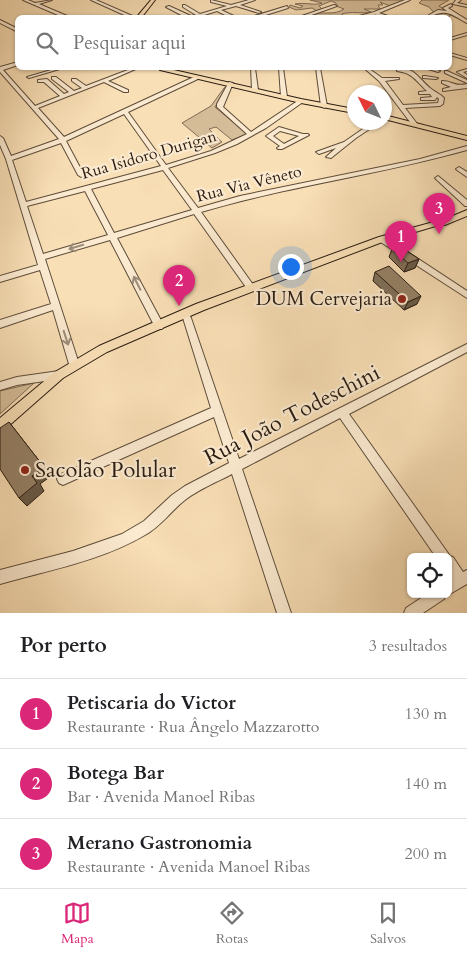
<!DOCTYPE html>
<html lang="pt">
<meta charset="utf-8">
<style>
:root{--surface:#fff;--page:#f2f2f2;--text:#202124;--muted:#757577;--line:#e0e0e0;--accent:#db2777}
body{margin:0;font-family:Cardo,serif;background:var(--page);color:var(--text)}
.controls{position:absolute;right:15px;bottom:15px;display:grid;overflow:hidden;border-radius:8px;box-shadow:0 1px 4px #0004}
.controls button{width:45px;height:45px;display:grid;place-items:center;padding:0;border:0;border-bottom:1px solid var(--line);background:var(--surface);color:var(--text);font:25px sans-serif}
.compass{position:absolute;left:347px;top:85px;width:45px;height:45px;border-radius:50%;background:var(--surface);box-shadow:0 1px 4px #0004;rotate:313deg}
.you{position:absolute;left:290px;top:266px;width:18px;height:18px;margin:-12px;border:4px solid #fff;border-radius:50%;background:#1a73e8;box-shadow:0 0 0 8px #1a73e833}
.badge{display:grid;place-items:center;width:32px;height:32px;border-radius:50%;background:var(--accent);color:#fff;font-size:16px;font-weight:700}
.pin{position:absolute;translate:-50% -41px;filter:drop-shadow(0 1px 2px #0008)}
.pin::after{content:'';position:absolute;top:26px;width:18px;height:15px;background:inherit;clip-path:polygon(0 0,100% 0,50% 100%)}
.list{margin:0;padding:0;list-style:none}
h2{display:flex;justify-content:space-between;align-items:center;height:65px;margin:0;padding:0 20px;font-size:21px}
h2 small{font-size:16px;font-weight:400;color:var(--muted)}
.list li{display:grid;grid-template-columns:32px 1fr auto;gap:15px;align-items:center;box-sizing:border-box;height:70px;padding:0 20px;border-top:1px solid var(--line)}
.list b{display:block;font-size:19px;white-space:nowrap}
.list p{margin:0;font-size:16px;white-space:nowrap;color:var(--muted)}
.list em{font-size:16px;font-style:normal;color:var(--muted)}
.icon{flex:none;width:28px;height:28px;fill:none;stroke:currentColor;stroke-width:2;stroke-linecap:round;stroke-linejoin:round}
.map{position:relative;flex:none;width:467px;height:613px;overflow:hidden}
.search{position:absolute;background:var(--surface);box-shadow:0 1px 4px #0004;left:15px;right:15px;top:15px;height:55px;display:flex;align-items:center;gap:12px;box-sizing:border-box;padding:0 18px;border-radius:8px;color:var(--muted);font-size:19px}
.sheet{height:275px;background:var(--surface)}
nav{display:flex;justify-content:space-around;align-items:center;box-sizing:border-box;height:70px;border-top:1px solid var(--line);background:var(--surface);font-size:14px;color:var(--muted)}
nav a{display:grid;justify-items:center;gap:2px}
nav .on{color:var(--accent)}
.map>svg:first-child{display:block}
.green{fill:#d6be9a;stroke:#806c56}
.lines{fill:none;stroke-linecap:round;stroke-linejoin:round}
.minor-casing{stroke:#5d4c3a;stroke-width:2}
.major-casing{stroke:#291b11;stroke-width:2}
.minor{fill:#fbead0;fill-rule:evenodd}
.major{fill:#f9dfb6;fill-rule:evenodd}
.wall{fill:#806f59;stroke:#291b11}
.shaded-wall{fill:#685a48;stroke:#291b11}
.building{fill:#958167;stroke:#291b11}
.oneway{stroke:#9c8d7a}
.poi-dot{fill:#8f2418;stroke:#fbead0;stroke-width:2}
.labels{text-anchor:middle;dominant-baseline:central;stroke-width:4.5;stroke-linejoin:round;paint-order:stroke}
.far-street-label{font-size:16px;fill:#291b11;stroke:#fbead0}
.poi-label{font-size:19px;fill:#291b11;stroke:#fbead0;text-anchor:end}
.near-street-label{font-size:22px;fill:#291b11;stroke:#fbead0}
.near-poi-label{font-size:22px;fill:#291b11;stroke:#fbead0;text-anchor:start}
</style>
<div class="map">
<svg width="467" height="613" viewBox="0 0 467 613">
<rect width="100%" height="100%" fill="#f9dfb6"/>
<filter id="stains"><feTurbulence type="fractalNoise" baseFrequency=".004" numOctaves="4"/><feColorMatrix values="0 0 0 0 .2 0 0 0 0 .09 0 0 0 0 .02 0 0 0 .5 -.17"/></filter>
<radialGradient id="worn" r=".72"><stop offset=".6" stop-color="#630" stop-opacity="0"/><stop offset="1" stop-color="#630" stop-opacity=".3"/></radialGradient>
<path class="green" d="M310,0H405L390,6L380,2L383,5H378L380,9H364L371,12C361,14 351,11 342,14L344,17H324L311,14C322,11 334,16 344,9L336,6V3L331,1L319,6L322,9L317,11L312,8L296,10L289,7L290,5L300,8L303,6L295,4C305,2 316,6 322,3Z
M422,0H449L439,6L451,14L449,17L436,15L429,7L419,3Z
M227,87L215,107L247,134L232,140L216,127L209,129L222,142L212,148L182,123L211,106L224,88Z
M34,383L0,414V391Z"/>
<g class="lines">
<defs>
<path id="minor" d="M23,0H28L35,3L52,0L39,4L72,18H65Z
M91,0H96L137,18H131Z
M211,0L231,5L249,0H255L240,5L261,12L259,13L236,6L221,10L238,18H231L217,11L195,18H187L166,7L169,6L191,16L196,15L183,7V5H185L200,14L227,6L211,2Z
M405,0H410L379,13L394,18C387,18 380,14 373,15C366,15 360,18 352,18L374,12Z
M456,0H461L457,3L467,5V7L453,4Z
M451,4L452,6L448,8L467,20V23C454,17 448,8 432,16L429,15L438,10L447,11L443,8Z
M334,5L337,6L303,18H296Z
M287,6L288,8L256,18H248Z
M0,20L18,29V32L0,23Z
M467,33V35L450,40V38Z
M450,53L467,58V60L450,55Z
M18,62V65L3,70L35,106L60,96L44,82H38V80L47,79L64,94L69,92L52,79V77H56L74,91L82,88L72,81V79H76L86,86L133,68H138L108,81L128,90V92H124L104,82L38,108L64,137L196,76H200V78L128,112L166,165L211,151L247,134L217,107V104L229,82L233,83L223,107L251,132L299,100H303V102L266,128L237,144L215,153L168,168L198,208L240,196L420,159L467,146V150C379,175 288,186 201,212L254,286L255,288L254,290H248L194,214L117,238L164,326L162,329H156L110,240L45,259L79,364L77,367L74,368L71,367L69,364L53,310L0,328V320L51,304L40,270L0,282V276L38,265L6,159L0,145V136L3,138L11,156L59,139L0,72V67ZM124,114L161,166L26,202L12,160L61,143L78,175L81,177L83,176L84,175L66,141ZM163,170L192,210L114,233L91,189ZM85,191L108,235L43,254L27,206Z
M58,68H63L29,78L27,77Z
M251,68H255L258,90L255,92L252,90Z
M279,68H283L287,97L284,99L281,97Z
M316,68H320L327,106L324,108L321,106Z
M364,68H368L382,78H399V79L385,81L403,105L438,103L439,99L437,97L435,100H421V98L432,97L430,94H419V92L427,91C416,81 413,73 397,71V70C412,64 420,80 430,88C435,92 440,94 444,98L443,104L440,106L405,108L418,125L413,126L379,81Z
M425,68H431L440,71L438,72Z
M467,69V71L463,72L467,75V78L457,72Z
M447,71L467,80V83L445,73V71Z
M425,76L438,78L436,79L423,78V76Z
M442,81C453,81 453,87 467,84V88L443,91V89L451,87L442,83Z
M373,122H380L356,138L331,158L326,157L336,148L319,154L316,152L344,142Z
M279,127L303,134H308L309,135L282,149H278L277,148L280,146L266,136ZM280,131L299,136L284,144L273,136Z
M459,167L467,172V177L457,170L456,169Z
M438,176L467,200V206H465L436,179L435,178Z
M379,237H385L467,291V298L379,241L378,239Z
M187,315L190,316L191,318L239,459L467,344V352L349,414L450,556L453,557L463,572L467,570V584L448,595L447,594H448V580L452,578L448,573V557H436L340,418L242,469L291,613H277L232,474C217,482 199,489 185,500C171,511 161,526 145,535C101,561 49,570 0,584V570L73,551L122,534L144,521L172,495L185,486L229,463L214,417L63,485L59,483L57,479L59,475L211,408L183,318L184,316Z
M59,371L63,372L64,375L63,378L59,379L17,385L0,390V382L17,377Z
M427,594H446L444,599L423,613H404L406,608Z"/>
<path id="major" d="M151,0H155L141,18H136Z
M158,68H165L301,99L354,109V113L301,103L160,70Z
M384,115L467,136V140L384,119Z
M467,210V216L445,225H439L385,241L204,310L107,352L63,378L4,430L0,432V418L55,372L99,346L196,304L379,237L448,218Z"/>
</defs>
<use href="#minor" class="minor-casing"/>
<use href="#major" class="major-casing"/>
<use href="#minor" class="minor"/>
<use href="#major" class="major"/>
</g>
<path class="wall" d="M392,249L419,259L415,268L404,272L389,257Z
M375,272L417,304L404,310L373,281Z"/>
<path class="shaded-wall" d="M419,259L415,268L404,272L408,263Z
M421,296L417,304L404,310L408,302Z
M9,422L51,476L40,484L44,491L27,506L19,498L32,476Z"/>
<path class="building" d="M399,246L419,259L408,263L392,249Z
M389,266L421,296L408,302L375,272Z
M9,422L44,467L32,476L37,483L19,498L0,469V428Z"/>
<defs><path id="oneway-shaft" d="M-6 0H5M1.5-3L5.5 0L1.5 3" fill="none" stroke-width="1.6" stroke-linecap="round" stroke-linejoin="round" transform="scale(1.25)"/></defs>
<g class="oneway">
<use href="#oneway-shaft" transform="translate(76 247) rotate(163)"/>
<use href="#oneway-shaft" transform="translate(137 283) rotate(-117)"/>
<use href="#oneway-shaft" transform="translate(66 338) rotate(72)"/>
</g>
<g class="poi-dot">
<circle cx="402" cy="299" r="5"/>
<circle cx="25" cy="470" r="5"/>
</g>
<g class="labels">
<g class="far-street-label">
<text transform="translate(149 155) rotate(-16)">Rua Isidoro Durigan</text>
<text transform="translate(249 184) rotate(-14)">Rua Via Vêneto</text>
</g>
<g class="poi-label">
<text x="392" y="299">DUM Cervejaria</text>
</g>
<g class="near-street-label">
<text transform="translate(292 415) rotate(-27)">Rua João Todeschini</text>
</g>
<g class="near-poi-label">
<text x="35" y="470">Sacolão Polular</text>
</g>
</g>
<rect width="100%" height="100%" filter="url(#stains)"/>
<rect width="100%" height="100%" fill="url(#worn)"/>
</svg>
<div class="controls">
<button><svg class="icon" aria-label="locate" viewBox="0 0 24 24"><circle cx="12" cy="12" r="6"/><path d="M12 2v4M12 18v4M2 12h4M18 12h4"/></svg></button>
</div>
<svg class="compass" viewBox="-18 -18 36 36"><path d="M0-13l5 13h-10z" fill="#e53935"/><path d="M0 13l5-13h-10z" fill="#757577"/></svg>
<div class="you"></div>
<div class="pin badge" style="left:401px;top:262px">1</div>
<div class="pin badge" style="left:179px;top:306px">2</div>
<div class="pin badge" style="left:439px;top:234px">3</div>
<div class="search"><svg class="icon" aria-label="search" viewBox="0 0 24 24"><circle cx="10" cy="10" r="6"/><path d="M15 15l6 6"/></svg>Pesquisar aqui</div>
</div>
<section class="sheet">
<h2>Por perto<small>3 resultados</small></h2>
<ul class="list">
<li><span class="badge">1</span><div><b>Petiscaria do Victor</b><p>Restaurante · Rua Ângelo Mazzarotto</p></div><em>130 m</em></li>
<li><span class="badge">2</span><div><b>Botega Bar</b><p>Bar · Avenida Manoel Ribas</p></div><em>140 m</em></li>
<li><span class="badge">3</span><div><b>Merano Gastronomia</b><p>Restaurante · Avenida Manoel Ribas</p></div><em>200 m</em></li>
</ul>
</section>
<nav>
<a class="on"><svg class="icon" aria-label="map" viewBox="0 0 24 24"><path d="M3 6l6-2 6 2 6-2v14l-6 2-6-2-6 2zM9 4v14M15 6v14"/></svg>Mapa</a>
<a><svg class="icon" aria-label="directions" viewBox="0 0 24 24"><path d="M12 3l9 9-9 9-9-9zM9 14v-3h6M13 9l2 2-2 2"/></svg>Rotas</a>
<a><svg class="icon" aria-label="saved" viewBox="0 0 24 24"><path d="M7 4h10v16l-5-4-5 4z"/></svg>Salvos</a>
</nav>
